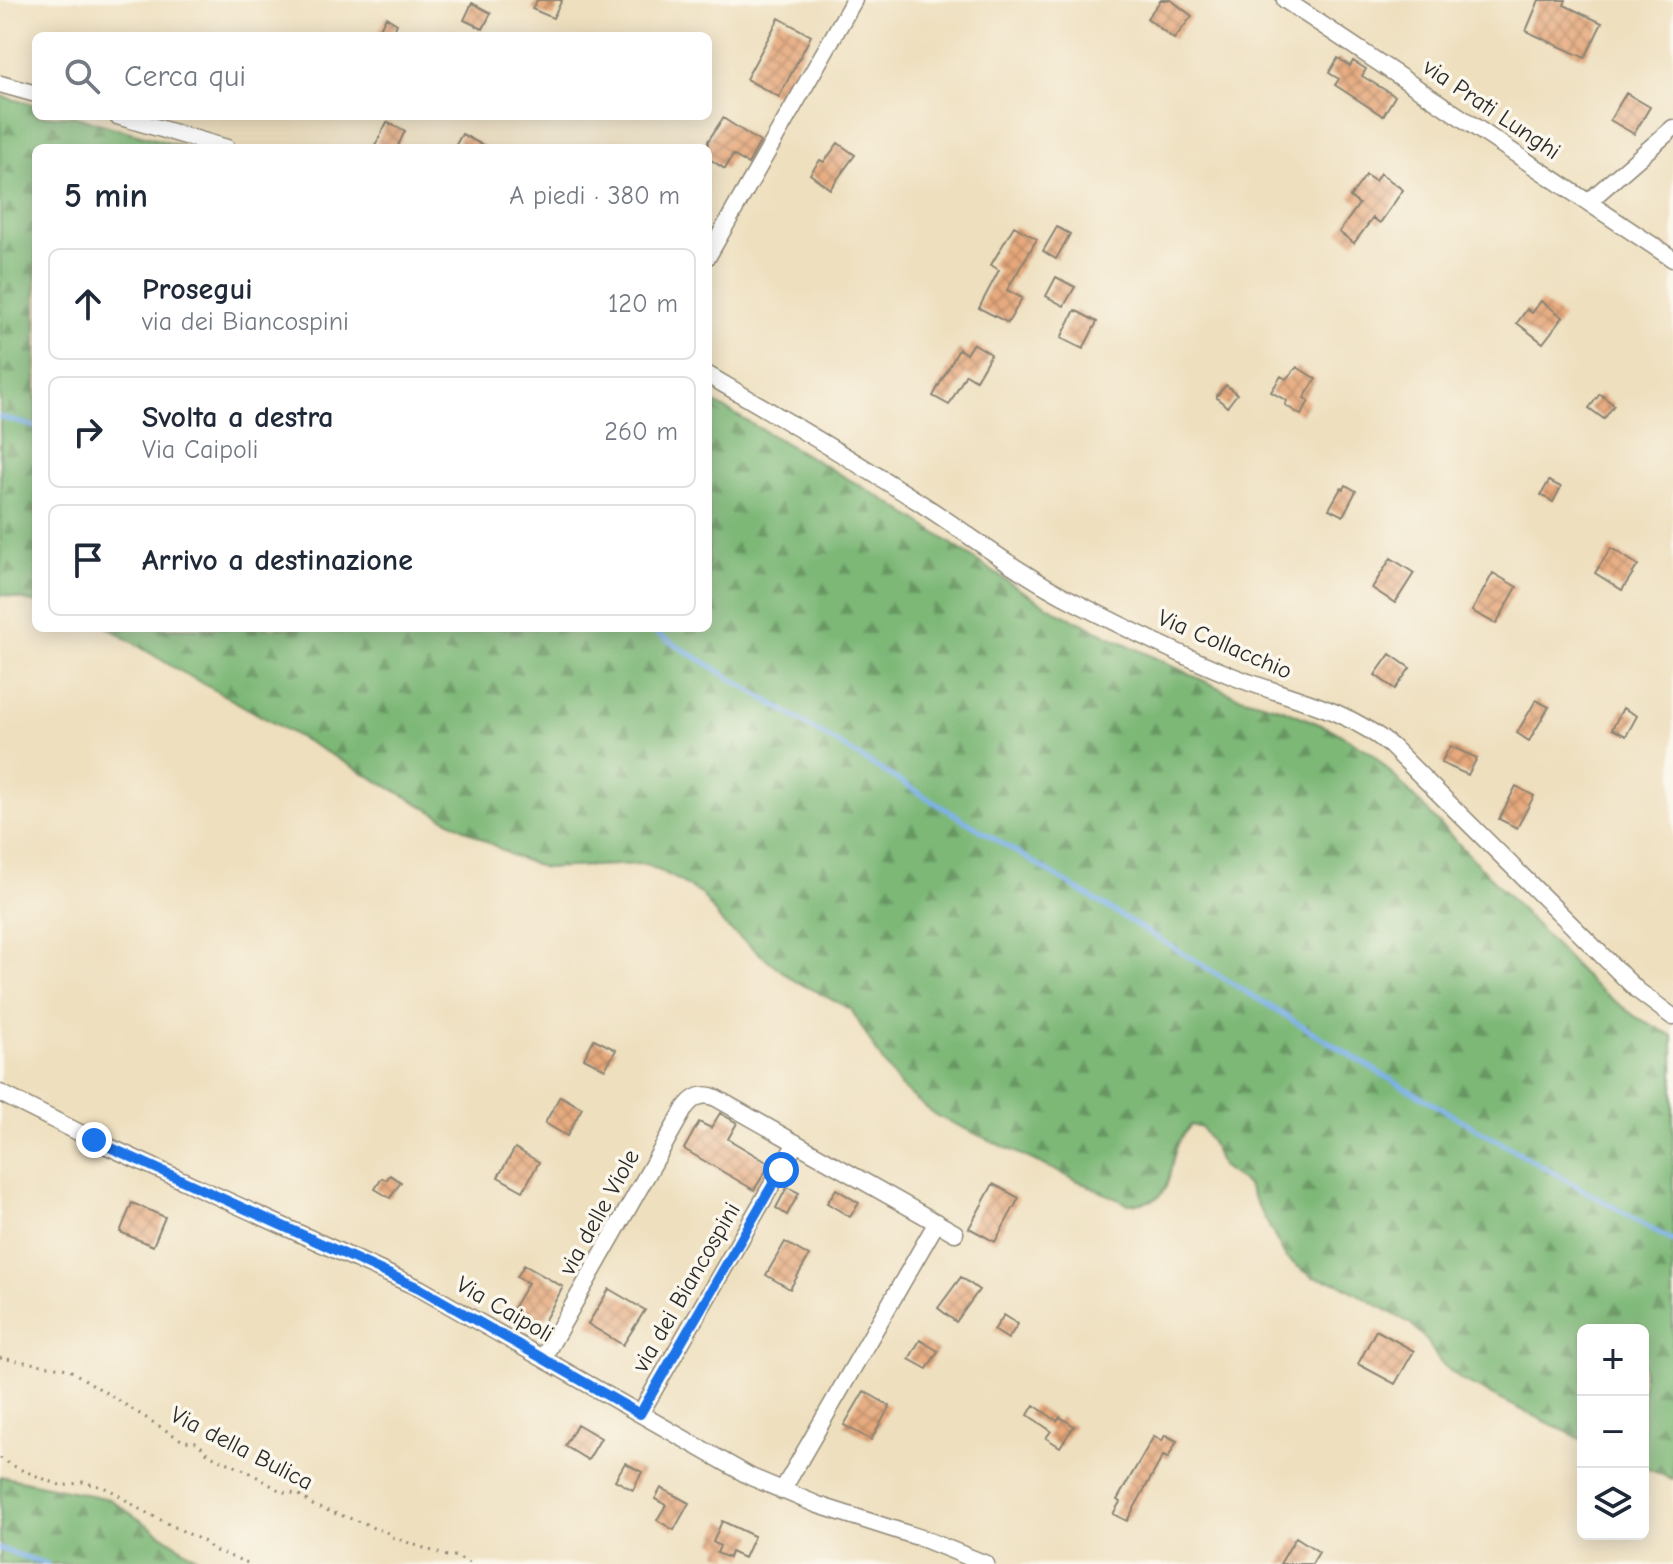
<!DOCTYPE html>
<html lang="it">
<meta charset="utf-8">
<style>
:root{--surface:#fff;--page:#f2f2f3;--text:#1f2937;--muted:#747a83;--line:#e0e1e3}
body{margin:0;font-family:"Comic Neue",sans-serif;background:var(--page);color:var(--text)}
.controls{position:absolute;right:24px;bottom:24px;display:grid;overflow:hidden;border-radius:12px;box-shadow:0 4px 20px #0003}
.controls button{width:72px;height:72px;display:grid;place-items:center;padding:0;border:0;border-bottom:2px solid var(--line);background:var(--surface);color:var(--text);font:40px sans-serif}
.stop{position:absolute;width:24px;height:24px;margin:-18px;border:6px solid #1a73e8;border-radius:50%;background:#fff}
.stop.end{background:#1a73e8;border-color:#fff;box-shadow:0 2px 8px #0008}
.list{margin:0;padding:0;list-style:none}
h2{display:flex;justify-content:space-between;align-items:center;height:104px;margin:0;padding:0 32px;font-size:34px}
h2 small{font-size:26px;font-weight:400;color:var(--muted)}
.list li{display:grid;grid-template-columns:52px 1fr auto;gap:24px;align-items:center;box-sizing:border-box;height:112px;margin:0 16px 16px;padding:0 16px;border:2px solid var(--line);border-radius:12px}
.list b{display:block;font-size:30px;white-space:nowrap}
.list p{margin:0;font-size:26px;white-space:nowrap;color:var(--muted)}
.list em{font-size:26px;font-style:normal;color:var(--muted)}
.icon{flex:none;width:44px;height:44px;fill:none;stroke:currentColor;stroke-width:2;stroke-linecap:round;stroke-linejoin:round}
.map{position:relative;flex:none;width:1673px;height:1564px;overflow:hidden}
.search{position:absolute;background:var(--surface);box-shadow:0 4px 20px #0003;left:32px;top:32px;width:680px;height:88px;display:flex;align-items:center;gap:20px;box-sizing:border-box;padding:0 28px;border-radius:12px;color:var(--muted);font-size:30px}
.panel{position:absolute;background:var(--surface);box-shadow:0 4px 20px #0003;left:32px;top:144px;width:680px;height:488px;border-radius:12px}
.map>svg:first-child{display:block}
.forest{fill:url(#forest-firs);stroke:#547251;stroke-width:2}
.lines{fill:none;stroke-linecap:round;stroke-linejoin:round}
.stream{stroke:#7bb0e8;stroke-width:5}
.building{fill:url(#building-cross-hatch)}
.minor-casing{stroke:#8c8574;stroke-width:19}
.path{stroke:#8c8574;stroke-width:3;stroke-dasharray:2 6;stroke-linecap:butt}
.minor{stroke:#fff;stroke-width:16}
.route{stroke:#1a73e8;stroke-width:10}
.labels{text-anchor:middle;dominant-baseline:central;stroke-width:7;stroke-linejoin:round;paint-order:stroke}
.street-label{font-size:24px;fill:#2b2b2b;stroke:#fbf7ec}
</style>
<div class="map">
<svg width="1673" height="1564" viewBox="0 0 1673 1564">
<defs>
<pattern id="forest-firs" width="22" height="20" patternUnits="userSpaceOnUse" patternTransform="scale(2)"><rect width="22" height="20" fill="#7db877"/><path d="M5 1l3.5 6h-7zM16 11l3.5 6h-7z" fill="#679662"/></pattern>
<pattern id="building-cross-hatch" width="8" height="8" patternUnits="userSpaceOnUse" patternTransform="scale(2)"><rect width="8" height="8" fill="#e6a87b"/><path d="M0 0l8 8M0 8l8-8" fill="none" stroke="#bb8965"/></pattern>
</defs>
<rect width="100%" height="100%" fill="#fbf7ec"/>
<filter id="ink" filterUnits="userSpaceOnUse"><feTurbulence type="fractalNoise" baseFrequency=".0125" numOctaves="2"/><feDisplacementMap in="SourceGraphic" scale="16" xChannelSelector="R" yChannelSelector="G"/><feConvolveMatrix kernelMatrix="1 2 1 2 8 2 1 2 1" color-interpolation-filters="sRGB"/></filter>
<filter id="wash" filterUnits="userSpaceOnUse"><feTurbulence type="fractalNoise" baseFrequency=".006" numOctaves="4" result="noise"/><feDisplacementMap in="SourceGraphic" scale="32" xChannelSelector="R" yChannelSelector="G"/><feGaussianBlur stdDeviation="1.8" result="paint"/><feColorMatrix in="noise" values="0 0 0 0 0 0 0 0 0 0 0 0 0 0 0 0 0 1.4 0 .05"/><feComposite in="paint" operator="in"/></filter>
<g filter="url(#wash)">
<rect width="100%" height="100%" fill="#eedfbe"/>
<path class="forest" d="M0,96L36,105V116H73L187,148H36V603L0,594Z
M708,399L894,505L1016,587L1060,613L1234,695L1283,709L1331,729L1372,753L1592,984L1636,1017L1673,1036V1479L1643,1467V1330H1583V1440L1461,1380L1439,1361L1427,1341L1411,1324L1338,1283L1313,1277L1286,1258L1247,1185L1221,1166L1214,1147L1202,1128L1191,1125C1187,1130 1181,1136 1179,1141C1164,1172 1179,1204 1128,1204L935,1115L901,1087L881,1059L851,1009L793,980L724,925L702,895L673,877L645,864L544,868L513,856L173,667L109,628H708Z
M0,1476L109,1499L206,1564H0Z"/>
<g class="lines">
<path class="stream" d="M0,417L36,427
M648,628L1383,1075L1673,1241
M0,1549L47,1564"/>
</g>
<g id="blocks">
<path class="building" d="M537,0H562L553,18L532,9Z
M1161,0H1171L1192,16L1174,39L1147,18Z
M1539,0H1566L1564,5L1602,23L1585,58L1526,31Z
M472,3L491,13L483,29L464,20Z
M386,17L397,24L391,36H376Z
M779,18L811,36L779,97L746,79Z
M1338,58L1350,66L1353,61L1366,69L1362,76L1395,96L1383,116L1335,85L1339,79L1329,73Z
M1626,93L1650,107L1634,134L1610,120Z
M723,118L760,142L748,164L733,155L725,169L708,158V141Z
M387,122L405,131L397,148H374Z
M462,134L488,148H454Z
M838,143L855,155L830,189L810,174L820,160L824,162Z
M1380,173L1403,190L1380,223L1373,218L1354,243L1339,232L1359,204L1350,197L1366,175L1375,181Z
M1014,226L1037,239L1007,290L1022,298L1008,323L979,308L999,270L991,265Z
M1057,227L1070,234L1056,259L1043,251Z
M1056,277L1075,287L1064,306L1046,296Z
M1541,301L1563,317L1543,343L1517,323L1527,309L1532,313Z
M1075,310L1097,322L1083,349L1061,338Z
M973,343L991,354L976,380L966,374L949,405L933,396L959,349L966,354Z
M1297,367L1316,379L1304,398L1309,401L1301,415L1285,405L1287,401L1271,392L1281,376L1286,379Z
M1226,385L1237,394L1227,407L1216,397Z
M1600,394L1614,405L1604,419L1589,408Z
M1549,481L1561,487L1553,502L1541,495Z
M1346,485L1356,491L1343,516L1329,509L1341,488L1344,489Z
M1611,548L1638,565L1622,590L1595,573Z
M1391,558L1414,573L1395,603L1372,588Z
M1493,573L1517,587L1496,624L1472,611Z
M1390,654L1410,668L1395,689L1375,675Z
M1536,700L1549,707L1529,741L1517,733Z
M1623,708L1637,716L1626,736L1612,729Z
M1450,746L1477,758L1468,775L1441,763Z
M1516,786L1534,796L1517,828L1499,819Z
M594,1039L616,1050L605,1069L584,1058Z
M560,1096L582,1108L567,1136L545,1123Z
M720,1113L737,1123L728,1139L770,1164L754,1190L684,1149L699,1122L711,1128Z
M515,1148L539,1162L523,1191L498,1177Z
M390,1175L401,1182L390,1198L375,1189L382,1178L386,1180Z
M993,1184L1019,1198L995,1242L969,1228Z
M787,1187L799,1193L787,1215L776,1208Z
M836,1189L859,1203L850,1217L827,1203Z
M132,1203L165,1217L153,1246L120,1232Z
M785,1242L809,1256L790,1289L766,1275Z
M524,1265L563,1287L538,1332L509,1315L528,1283L517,1277Z
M961,1277L979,1290L956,1322L938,1308Z
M609,1289L645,1310L623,1345L588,1324Z
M1004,1315L1018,1324L1008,1339L994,1330Z
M1376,1330L1414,1351L1395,1384L1358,1364Z
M920,1340L938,1351L927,1369L909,1359Z
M864,1391L890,1406L871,1440L844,1425Z
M1034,1405L1057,1421L1060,1417L1074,1426L1060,1447L1046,1438L1051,1431L1028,1415Z
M577,1424L601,1438L588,1460L565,1446Z
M1165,1435L1177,1441L1168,1458L1163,1456L1127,1521L1113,1514L1120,1502L1117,1500L1154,1436L1162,1441Z
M625,1463L642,1472L633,1490L615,1480Z
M661,1488L689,1503L674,1530L657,1520L666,1505L655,1499Z
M722,1521L754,1536L744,1558L731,1552L729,1558L717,1553L720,1546L713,1542Z
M1296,1537L1319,1552L1312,1564H1280Z"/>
</g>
</g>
<g filter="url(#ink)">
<use href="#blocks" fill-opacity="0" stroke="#8c8574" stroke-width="2"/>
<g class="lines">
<defs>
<path id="minor" d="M1285,0L1673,259
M0,84L36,94
M117,116L227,148
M1588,202L1673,128
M708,256L854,0
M708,375C783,419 858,462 931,510C978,541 1023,576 1073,601C1125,628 1178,654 1232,676C1287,698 1345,707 1391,746L1637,990L1673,1017
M0,1093L94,1140L419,1288L751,1477L818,1505L924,1539L986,1564
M543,1358L685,1108C693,1097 703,1092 716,1098L955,1233
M640,1414L796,1143
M782,1491L937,1222"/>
</defs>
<use href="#minor" class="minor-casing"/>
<path class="path" d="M0,1358L68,1369L183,1441L197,1442L208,1454L249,1472L282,1492L298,1494L314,1506L369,1525L376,1530H384L392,1537L447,1556H455L471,1564
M0,1458L19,1469L62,1486L83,1482L109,1489L141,1510L205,1542L213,1550L251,1564"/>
<use href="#minor" class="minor"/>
</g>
</g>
<g class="lines" filter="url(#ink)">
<path class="route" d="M94,1140L419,1288L640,1414L781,1170"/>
</g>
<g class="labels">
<g class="street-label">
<text transform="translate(1492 109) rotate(34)">via Prati Lunghi</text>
<text transform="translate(1225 644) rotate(23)">Via Collacchio</text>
<text transform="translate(599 1212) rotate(-61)">via delle Viole</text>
<text transform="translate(686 1287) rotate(-60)">via dei Biancospini</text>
<text transform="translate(505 1309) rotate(30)">Via Caipoli</text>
<text transform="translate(242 1448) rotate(27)">Via della Bulica</text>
</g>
</g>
</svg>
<div class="controls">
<button>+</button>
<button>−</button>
<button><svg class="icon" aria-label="layers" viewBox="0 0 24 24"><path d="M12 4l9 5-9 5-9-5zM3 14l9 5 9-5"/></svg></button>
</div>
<div class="stop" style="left:781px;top:1170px"></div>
<div class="stop end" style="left:94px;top:1140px"></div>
<div class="search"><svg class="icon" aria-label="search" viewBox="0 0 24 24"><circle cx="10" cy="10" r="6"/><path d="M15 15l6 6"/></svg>Cerca qui</div>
<section class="panel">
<h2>5 min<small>A piedi · 380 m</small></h2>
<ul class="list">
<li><svg class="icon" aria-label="ahead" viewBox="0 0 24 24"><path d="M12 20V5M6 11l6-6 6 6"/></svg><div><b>Prosegui</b><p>via dei Biancospini</p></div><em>120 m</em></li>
<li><svg class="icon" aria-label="right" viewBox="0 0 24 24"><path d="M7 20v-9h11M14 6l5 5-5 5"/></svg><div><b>Svolta a destra</b><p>Via Caipoli</p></div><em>260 m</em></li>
<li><svg class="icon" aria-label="arrive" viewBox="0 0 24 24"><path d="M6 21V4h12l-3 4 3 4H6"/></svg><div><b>Arrivo a destinazione</b></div></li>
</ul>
</section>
</div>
